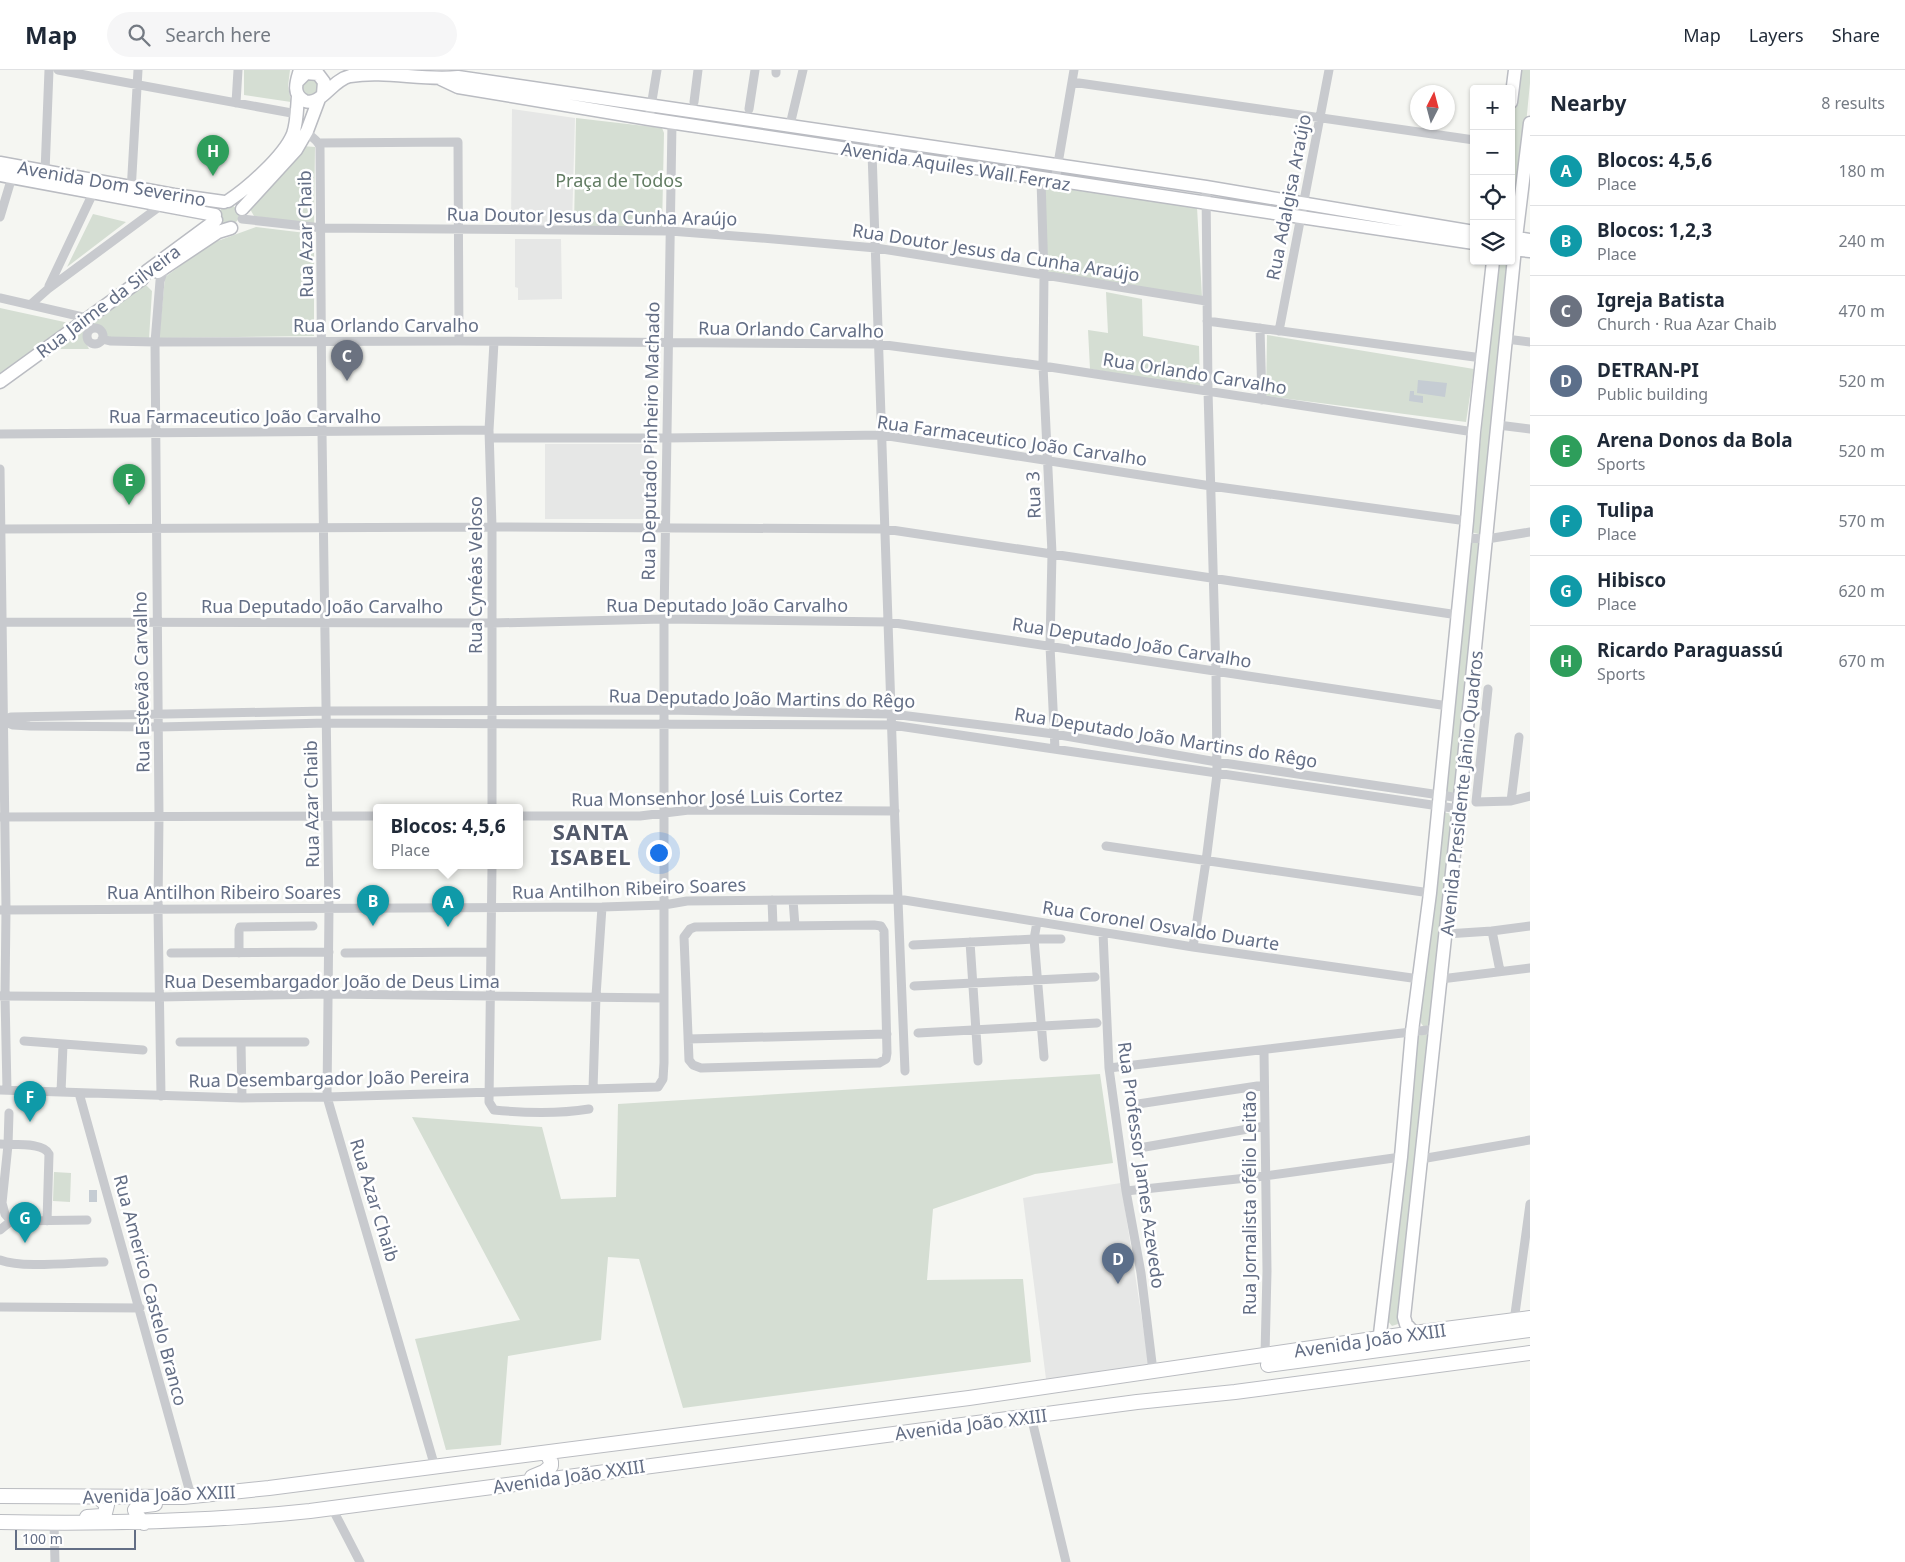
<!DOCTYPE html>
<meta charset="utf-8">
<style>
:root{--surface:#fff;--page:#f6f6f7;--text:#1f2937;--muted:#747a83;--line:#e0e1e3;--accent:#7c4f2a}
body{margin:0;font-family:"Noto Sans",sans-serif;background:var(--page);color:var(--text)}
.controls{position:absolute;right:15px;top:15px;display:grid;overflow:hidden;border-radius:5px;box-shadow:0 1px 4px #0004}
.controls button{width:45px;height:45px;display:grid;place-items:center;padding:0;border:0;border-bottom:1px solid var(--line);background:var(--surface);color:var(--text);font:25px sans-serif}
.compass{position:absolute;left:1410px;top:15px;width:45px;height:45px;border-radius:50%;background:var(--surface);box-shadow:0 1px 4px #0004;rotate:6deg}
.scale{position:absolute;left:15px;bottom:12px;width:121px;box-sizing:border-box;padding-left:5px;border:2px solid #636e85;border-top:0;font-size:14px;line-height:18px;white-space:nowrap;color:#636e85;-webkit-text-stroke:4px #fff;paint-order:stroke}
.you{position:absolute;left:658px;top:782px;width:18px;height:18px;margin:-12px;border:4px solid #fff;border-radius:50%;background:#1a73e8;box-shadow:0 0 0 8px #1a73e833}
.badge{display:grid;place-items:center;width:32px;height:32px;border-radius:50%;background:var(--accent);color:#fff;font-size:16px;font-weight:700}
.pin{position:absolute;translate:-50% -41px;filter:drop-shadow(0 1px 2px #0008)}
.pin::after{content:'';position:absolute;top:26px;width:18px;height:15px;background:inherit;clip-path:polygon(0 0,100% 0,50% 100%)}
.popup{position:absolute;left:373px;top:734px;width:150px;height:65px;box-sizing:border-box;display:grid;place-content:center;border-radius:5px;background:var(--surface);filter:drop-shadow(0 1px 4px #0005);font-size:16px;white-space:nowrap;color:var(--muted)}
.popup b{font-size:19px;color:var(--text)}
.popup::after{content:'';position:absolute;left:50%;top:100%;margin-left:-10px;border:10px solid transparent;border-top-color:var(--surface)}
.list{margin:0;padding:0;list-style:none}
h2{display:flex;justify-content:space-between;align-items:center;height:65px;margin:0;padding:0 20px;font-size:21px}
h2 small{font-size:16px;font-weight:400;color:var(--muted)}
.list li{display:grid;grid-template-columns:32px 1fr auto;gap:15px;align-items:center;box-sizing:border-box;height:70px;padding:0 20px;border-top:1px solid var(--line)}
.list b{display:block;font-size:19px;white-space:nowrap}
.list p{margin:0;font-size:16px;white-space:nowrap;color:var(--muted)}
.list em{font-size:16px;font-style:normal;color:var(--muted)}
.icon{flex:none;width:28px;height:28px;fill:none;stroke:currentColor;stroke-width:2;stroke-linecap:round;stroke-linejoin:round}
.map{position:relative;flex:none;width:1530px;height:1492px;overflow:hidden}
header{display:flex;align-items:center;gap:30px;box-sizing:border-box;height:70px;padding:0 25px;background:var(--surface);border-bottom:1px solid var(--line)}
header strong{font-size:24px}
nav{display:flex;gap:28px;margin-inline-start:auto;font-size:18px}
.search{width:350px;height:45px;background:var(--page);display:flex;align-items:center;gap:12px;box-sizing:border-box;padding:0 18px;border-radius:28px;color:var(--muted);font-size:19px}
main{display:flex}
aside{flex:1;background:var(--surface)}
.map>svg:first-child{display:block}
.built{fill:#e6e7e6}
.green{fill:#d5ded3}
.water{fill:#c5ccd3}
.lines{fill:none;stroke-linecap:round;stroke-linejoin:round}
.secondary-casing{stroke:#babcc2;stroke-width:15}
.primary-casing{stroke:#babcc1;stroke-width:16}
.street{stroke:#c8cace;stroke-width:9}
.secondary{stroke:#fff;stroke-width:12}
.primary{stroke:#fff;stroke-width:14}
.labels{text-anchor:middle;dominant-baseline:central;stroke-width:5;stroke-linejoin:round;paint-order:stroke}
.street-label{font-size:18px;fill:#636e85;stroke:#fff}
.park-label{font-size:18px;fill:#627c63;stroke:#fff}
.district-label{font-size:22px;font-weight:bold;letter-spacing:1px;fill:#52596a;stroke:#fff}
</style>
<header>
<strong>Map</strong>
<div class="search"><svg class="icon" aria-label="search" viewBox="0 0 24 24"><circle cx="10" cy="10" r="6"/><path d="M15 15l6 6"/></svg>Search here</div>
<nav><a>Map</a><a>Layers</a><a>Share</a></nav>
</header>
<main>
<div class="map">
<svg width="1530" height="1492" viewBox="0 0 1530 1492">
<rect width="100%" height="100%" fill="#f5f6f2"/>
<path class="built" d="M512,39L575,48L572,155H511Z
M515,169H561L562,229L518,230V218L515,217Z
M545,374H654L653,449H545Z
M1121,1113L1149,1295L1046,1309L1023,1128Z"/>
<path class="green" d="M244,0H290L288,16L291,32L244,25Z
M1519,0H1530V13L1516,157L1511,159V65Z
M304,9H316L320,19L312,27L304,25L301,14Z
M576,48L662,58L664,63L662,158L574,157Z
M302,76L315,77L314,155L254,146L250,139Z
M1044,116L1197,137L1202,227L1046,202Z
M219 145a10 10 0 1 1 20 0a10 10 0 1 1-20 0Z
M93,144L126,152L67,197Z
M256,157L314,164V266L159,268L165,207L212,173Z
M1499,191H1511L1482,465L1471,462Z
M145,214L152,221L149,269L107,267L103,259L94,255C79,259 84,269 89,279H58L140,215Z
M1106,222L1142,229L1143,266L1199,276L1200,317L1090,299L1088,260L1108,263Z
M0,238L69,253L0,305Z
M1267,265L1474,299L1466,352L1266,326Z
M1473,472L1479,473L1482,476L1454,723L1445,722L1470,474Z
M1442,742L1453,744L1430,954L1427,956H1423L1419,950Z
M1426,964L1429,968L1400,1251L1398,1254L1392,1256L1387,1250L1417,966Z
M1100,1004L1113,1093L1035,1104L933,1139L927,1210L1023,1209L1031,1292L683,1338L639,1189L608,1187L601,1270L508,1286L501,1375L446,1380L415,1269L520,1250L412,1047L542,1057L561,1129L616,1127L618,1034Z
M54,1102L71,1103L70,1132L53,1131Z"/>
<path class="water" d="M1418,310L1447,313L1445,327L1417,323Z
M1410,321H1414V325L1423,326V333L1409,331Z
M89,1120H97V1132H89Z"/>
<g class="lines">
<defs>
<path id="secondary" d="M300,0C297,10 291,25 305,31C320,37 332,10 350,6C386,0 422,11 458,7L1206,117L1474,162
M441,9L458,17L649,49L1474,173
M297,12L306,3L318,4L324,12L323,24
M1511,32L1515,0
M1530,53L1516,168L1530,170
M0,93L174,125L224,132
M0,105L215,145
M228,131C248,118 284,86 293,64C297,53 297,38 298,26
M242,139L296,80L307,61L319,29
M1511,179L1530,181
M158,202L218,162L231,158
M0,312L142,209L147,201L216,150
M1414,1263L1406,1254L1404,1247L1460,728L1516,168L1511,167
M1377,1269L1380,1264L1401,1087L1412,961L1430,823L1467,451L1474,362L1493,191"/>
<path id="primary" d="M1268,1295L1530,1260
M532,1407L544,1402L551,1396V1392L547,1383
M0,1426L183,1427L269,1418L969,1328L1414,1263L1530,1248
M87,1447L102,1446L105,1443L107,1435L98,1427
M0,1452C104,1454 206,1452 310,1441L1137,1332L1235,1322L1530,1283
M144,1453L138,1447L135,1440L138,1436L155,1434"/>
</defs>
<use href="#secondary" class="secondary-casing"/>
<use href="#primary" class="primary-casing"/>
<path class="street" d="M58,0L297,44
M776,3V0
M1072,12L1474,70
M694,32L698,0
M236,33L238,0
M749,39L755,0
M649,49L657,0
M790,55L803,0
M307,61C310,68 318,69 320,77L322,363L329,838L327,1027L435,1397
M875,68L872,82L895,757L905,1001
M319,73L458,72L459,271
M45,102L49,0
M1041,110L1044,205L1043,296L1052,483L1050,576L1055,679
M1055,111L1074,0
M131,122L138,0
M0,147L12,107
M242,149L322,158L670,161L761,168L876,178L1206,231
M49,216L94,121
M0,228L87,248
M30,235L48,219L163,134
M1207,251L1482,288
M87 266a8 8 0 1 1 16 0a8 8 0 1 1-16 0Z
M1260,258L1262,330
M1279,261L1329,0
M102,269L110,271L155,272L459,271L878,274L1043,296L1474,362
M1506,269L1530,272
M1498,355L1530,359
M0,364L489,360
M490,368H666L882,365L1211,416L1467,451
M0,399L6,839L5,926L7,1020
M0,459L492,457L885,459L1458,545
M1465,468L1487,469L1530,462
M0,552L492,553L664,549L888,552L1448,636
M1488,619L1476,732L1511,731L1530,726
M0,651L11,647L327,641L664,640L892,644L1054,664L1217,692L1460,728
M3,651L13,655L30,656L158,657L327,653L892,655L1459,739
M1511,731L1519,667
M492,738V457L489,360L494,272
M519,746H640L689,740L895,741
M0,747L377,746
M1106,776L1430,823
M492,796L489,1032L494,1040C525,1043 558,1044 589,1039
M772,830L773,856
M793,830L795,856
M0,840L602,837L664,835L687,831L898,829L1193,877L1419,909
M1037,852L1034,869L1044,987
M874,855L881,856L884,861L887,983L886,989L879,993L701,998L693,995L689,990L684,867L690,859L695,857Z
M1492,861L1500,901
M1103,863L1109,998L1126,1121L1141,1203L1153,1301
M1446,864L1492,861L1530,856
M970,872L978,991
M913,875L1034,869H1061
M1193,877L1206,791L1217,704L1216,602L1208,321L1206,117
M171,883L329,882
M239,883V860L240,857L313,856
M345,883L491,882
M1441,909L1530,898
M914,916L1095,907
M0,926L159,927L329,924L664,928
M918,963L1097,953
M688,969L887,964
M24,971L143,980
M180,972H305
M241,972L242,1028
M1264,981L1267,1201L1265,1285
M1109,998L1436,959
M593,1019L596,926L602,837
M0,1020L242,1028L327,1027L658,1017L663,1009L664,993V549L672,53
M61,1022L63,975
M79,1023L191,1426
M161,1026L158,839L159,746L155,272L160,211L164,199
M1138,1034L1264,1015
M9,1043L8,1075L2,1133L5,1144L11,1151
M0,1074C13,1075 44,1072 49,1084L47,1151
M1145,1077L1265,1056
M1421,1089L1530,1070
M1126,1121L1265,1106L1401,1087
M0,1160L11,1151L87,1150
M0,1190C22,1199 77,1192 104,1192
M0,1237L140,1238
M1514,1251L1530,1134
M1031,1346L1066,1492
M332,1438L360,1492
M54,1453L55,1492"/>
<use href="#secondary" class="secondary"/>
<use href="#primary" class="primary"/>
</g>
<g class="labels">
<g class="street-label">
<text transform="translate(956 96) rotate(9)">Avenida Aquiles Wall Ferraz</text>
<text transform="translate(112 113) rotate(10)">Avenida Dom Severino</text>
<text transform="translate(1288 127) rotate(-79)">Rua Adalgisa Araújo</text>
<text transform="translate(592 146) rotate(1)">Rua Doutor Jesus da Cunha Araújo</text>
<text transform="translate(305 164) rotate(-91)">Rua Azar Chaib</text>
<text transform="translate(996 182) rotate(9)">Rua Doutor Jesus da Cunha Araújo</text>
<text transform="translate(108 231) rotate(-37)">Rua Jaime da Silveira</text>
<text x="386" y="255">Rua Orlando Carvalho</text>
<text transform="translate(791 259) rotate(1)">Rua Orlando Carvalho</text>
<text transform="translate(1195 303) rotate(9)">Rua Orlando Carvalho</text>
<text x="245" y="346">Rua Farmaceutico João Carvalho</text>
<text transform="translate(1012 370) rotate(8)">Rua Farmaceutico João Carvalho</text>
<text transform="translate(650 371) rotate(-89)">Rua Deputado Pinheiro Machado</text>
<text transform="translate(1033 425) rotate(-92)">Rua 3</text>
<text transform="translate(475 505) rotate(-90)">Rua Cynéas Veloso</text>
<text x="727" y="535">Rua Deputado João Carvalho</text>
<text x="322" y="536">Rua Deputado João Carvalho</text>
<text transform="translate(1132 572) rotate(9)">Rua Deputado João Carvalho</text>
<text transform="translate(141 612) rotate(-91)">Rua Estevão Carvalho</text>
<text transform="translate(762 628) rotate(1)">Rua Deputado João Martins do Rêgo</text>
<text transform="translate(1166 667) rotate(9)">Rua Deputado João Martins do Rêgo</text>
<text transform="translate(1461 723) rotate(-84)">Avenida Presidente Jânio Quadros</text>
<text transform="translate(707 727) rotate(-1)">Rua Monsenhor José Luis Cortez</text>
<text transform="translate(311 734) rotate(-91)">Rua Azar Chaib</text>
<text transform="translate(629 818) rotate(-2)">Rua Antilhon Ribeiro Soares</text>
<text x="224" y="822">Rua Antilhon Ribeiro Soares</text>
<text transform="translate(1161 855) rotate(9)">Rua Coronel Osvaldo Duarte</text>
<text x="332" y="911">Rua Desembargador João de Deus Lima</text>
<text transform="translate(329 1008) rotate(-1)">Rua Desembargador João Pereira</text>
<text transform="translate(1142 1095) rotate(82)">Rua Professor James Azevedo</text>
<text transform="translate(375 1130) rotate(73)">Rua Azar Chaib</text>
<text transform="translate(1249 1133) rotate(-90)">Rua Jornalista ofélio Leitão</text>
<text transform="translate(151 1220) rotate(75)">Rua Americo Castelo Branco</text>
<text transform="translate(1370 1270) rotate(-8)">Avenida João XXIII</text>
<text transform="translate(971 1354) rotate(-7)">Avenida João XXIII</text>
<text transform="translate(569 1406) rotate(-8)">Avenida João XXIII</text>
<text transform="translate(159 1424) rotate(-2)">Avenida João XXIII</text>
</g>
<g class="park-label">
<text x="619" y="110">Praça de Todos</text>
</g>
<g class="district-label">
<text x="591" y="761">SANTA<tspan x="591" dy="25">ISABEL</tspan></text>
</g>
</g>
</svg>
<div class="controls">
<button>+</button>
<button>−</button>
<button><svg class="icon" aria-label="locate" viewBox="0 0 24 24"><circle cx="12" cy="12" r="6"/><path d="M12 2v4M12 18v4M2 12h4M18 12h4"/></svg></button>
<button><svg class="icon" aria-label="layers" viewBox="0 0 24 24"><path d="M12 4l9 5-9 5-9-5zM3 14l9 5 9-5"/></svg></button>
</div>
<svg class="compass" viewBox="-18 -18 36 36"><path d="M0-13l5 13h-10z" fill="#e53935"/><path d="M0 13l5-13h-10z" fill="#747a83"/></svg>
<div class="scale">100 m</div>
<div class="you"></div>
<div class="pin badge" style="left:448px;top:857px;background:#0f9aa8">A</div>
<div class="popup"><b>Blocos: 4,5,6</b>Place</div>
<div class="pin badge" style="left:373px;top:856px;background:#0f9aa8">B</div>
<div class="pin badge" style="left:347px;top:311px;background:#6b7280">C</div>
<div class="pin badge" style="left:1118px;top:1214px;background:#5c6f8a">D</div>
<div class="pin badge" style="left:129px;top:435px;background:#2e9e5b">E</div>
<div class="pin badge" style="left:30px;top:1052px;background:#0f9aa8">F</div>
<div class="pin badge" style="left:25px;top:1173px;background:#0f9aa8">G</div>
<div class="pin badge" style="left:213px;top:106px;background:#2e9e5b">H</div>
</div>
<aside>
<h2>Nearby<small>8 results</small></h2>
<ul class="list">
<li><span class="badge" style="background:#0f9aa8">A</span><div><b>Blocos: 4,5,6</b><p>Place</p></div><em>180 m</em></li>
<li><span class="badge" style="background:#0f9aa8">B</span><div><b>Blocos: 1,2,3</b><p>Place</p></div><em>240 m</em></li>
<li><span class="badge" style="background:#6b7280">C</span><div><b>Igreja Batista</b><p>Church · Rua Azar Chaib</p></div><em>470 m</em></li>
<li><span class="badge" style="background:#5c6f8a">D</span><div><b>DETRAN-PI</b><p>Public building</p></div><em>520 m</em></li>
<li><span class="badge" style="background:#2e9e5b">E</span><div><b>Arena Donos da Bola</b><p>Sports</p></div><em>520 m</em></li>
<li><span class="badge" style="background:#0f9aa8">F</span><div><b>Tulipa</b><p>Place</p></div><em>570 m</em></li>
<li><span class="badge" style="background:#0f9aa8">G</span><div><b>Hibisco</b><p>Place</p></div><em>620 m</em></li>
<li><span class="badge" style="background:#2e9e5b">H</span><div><b>Ricardo Paraguassú</b><p>Sports</p></div><em>670 m</em></li>
</ul>
</aside>
</main>
